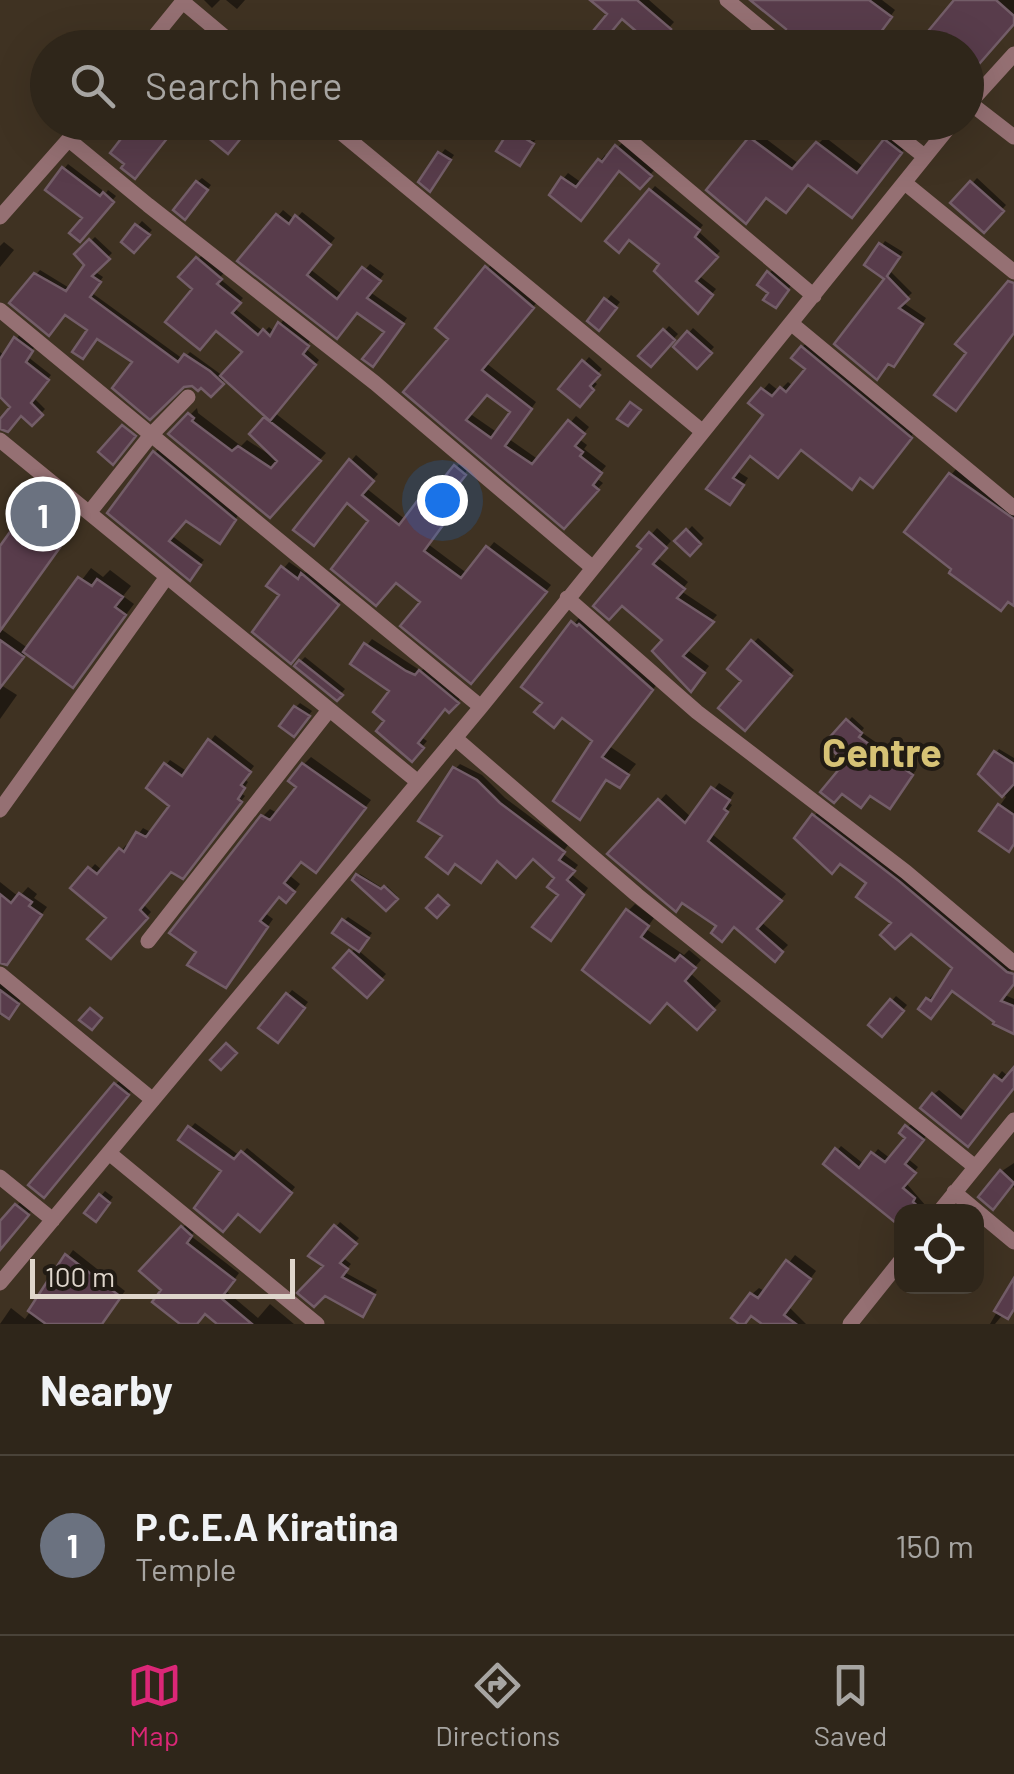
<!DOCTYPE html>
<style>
:root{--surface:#2f261a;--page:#3b3227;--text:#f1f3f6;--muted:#a7a5a2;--line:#4a4339;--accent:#db2777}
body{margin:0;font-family:Barlow,sans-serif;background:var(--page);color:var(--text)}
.controls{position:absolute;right:30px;bottom:30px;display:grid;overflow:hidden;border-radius:20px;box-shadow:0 10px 40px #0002}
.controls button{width:90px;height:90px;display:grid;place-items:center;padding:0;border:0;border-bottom:2px solid var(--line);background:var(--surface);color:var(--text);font:50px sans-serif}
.scale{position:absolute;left:30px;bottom:25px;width:265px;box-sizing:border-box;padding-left:10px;border:5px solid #dfd6cc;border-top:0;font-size:28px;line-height:35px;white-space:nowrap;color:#dfd6cc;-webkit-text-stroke:8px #211b14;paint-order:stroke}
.you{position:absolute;left:442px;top:500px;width:35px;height:35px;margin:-25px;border:8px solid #fff;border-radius:50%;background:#1a73e8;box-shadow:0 0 0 15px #1a73e833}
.badge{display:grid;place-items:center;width:65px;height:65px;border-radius:50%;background:var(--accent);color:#fff;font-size:32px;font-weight:700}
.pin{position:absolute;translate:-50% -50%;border:5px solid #fff;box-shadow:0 2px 10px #0006}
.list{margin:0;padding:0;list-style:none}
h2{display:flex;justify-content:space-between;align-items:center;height:130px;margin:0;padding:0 40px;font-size:42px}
h2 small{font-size:32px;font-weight:400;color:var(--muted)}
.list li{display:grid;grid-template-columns:65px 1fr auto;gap:30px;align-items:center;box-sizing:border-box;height:180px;padding:0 40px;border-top:2px solid var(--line)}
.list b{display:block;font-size:38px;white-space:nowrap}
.list p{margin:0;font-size:32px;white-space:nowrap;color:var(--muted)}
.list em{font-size:32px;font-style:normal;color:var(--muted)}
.icon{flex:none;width:55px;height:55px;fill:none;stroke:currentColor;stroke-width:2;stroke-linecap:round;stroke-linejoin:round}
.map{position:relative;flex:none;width:1014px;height:1324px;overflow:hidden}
.search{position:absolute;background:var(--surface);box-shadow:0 10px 40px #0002;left:30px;right:30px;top:30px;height:110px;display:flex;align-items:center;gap:25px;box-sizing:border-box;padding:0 35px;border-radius:55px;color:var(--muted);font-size:38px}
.sheet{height:310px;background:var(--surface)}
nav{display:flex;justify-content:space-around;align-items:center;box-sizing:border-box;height:140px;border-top:2px solid var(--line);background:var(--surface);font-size:28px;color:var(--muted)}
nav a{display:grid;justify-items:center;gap:5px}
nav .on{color:var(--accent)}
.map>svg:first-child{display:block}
.shadow{fill:#0007;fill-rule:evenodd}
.building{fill:#583c4b;stroke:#735d68;stroke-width:2.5;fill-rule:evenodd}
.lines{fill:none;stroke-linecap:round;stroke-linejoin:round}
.minor{stroke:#957073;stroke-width:15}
.labels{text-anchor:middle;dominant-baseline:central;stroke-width:8;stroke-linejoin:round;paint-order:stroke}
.quarter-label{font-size:40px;font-weight:bold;fill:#d6c275;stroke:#211b14}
</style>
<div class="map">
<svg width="1014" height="1324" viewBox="0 0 1014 1324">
<rect width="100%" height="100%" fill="#3f3222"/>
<path class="shadow" d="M204,0H220L212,8Z
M226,0H245L237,9Z
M593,0H649L674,22L654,45L657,48H640L648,38L622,16L610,14Z
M753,0H882L895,10L867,48L790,29Z
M957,0H1014V20L966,48Z
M193,122H234L245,131L228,151Z
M636,122H653L646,130Z
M904,122H924L915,132Z
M516,126L536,139L524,158L512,131Z
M757,132L799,164L825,137L865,168L892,134L907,145L858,209L809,182L767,195L750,139Z
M623,142L655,169L640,186L620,168L586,212L563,179L568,173L582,183L600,161L605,155L608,158Z
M445,149L454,155L434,184L421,181Z
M68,164L106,193L108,190L116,196L80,239L85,217L48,189Z
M202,178L211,185L190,212L197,182Z
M977,178L1006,205L984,229L954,203Z
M655,186L703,225L698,231L720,251L698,275L716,289L702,306L662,264L629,237L608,241Z
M283,210L295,220L302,212L335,238L310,269L343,295L370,264L384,274L370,292L407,318L378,359L388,332L358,310L241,260Z
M142,221L152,230L134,250L124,241Z
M95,237L112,253L94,271L103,277L92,293L183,359L190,352L223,376L245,352L196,289L182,277L202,255L224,273L219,278L243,298L234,308L264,332L269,327L275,332L284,319L311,340L305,348L319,360L275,413L326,453L269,514L171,434L197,408L198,413L241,446L247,440L273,457L274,455L252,434L268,416L226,378L211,394L201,384L136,362L66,312L12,302L40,270L71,289L88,264L77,254Z
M885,241L903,252L890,271L912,293L902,302L926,318L898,360L889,361L888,278L868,265Z
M4,242L14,250L0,267V246Z
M492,262L538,301L486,363L536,402L509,439L539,460L576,416L589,427L579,439L587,445L584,449L606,466L596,478L603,483L564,525L407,392L452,338ZM487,392L514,411L498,433L469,413Z
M774,269L792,284L780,301L769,273Z
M611,295L620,302L603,323L590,321Z
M669,326L678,334L650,364L642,356Z
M693,328L714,347L697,365L676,347Z
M20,334L35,346L28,357L51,375L33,397L45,409L32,423L22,413L0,425L14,406L0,393V352L5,356Z
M809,341L916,430L878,479L861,476L801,447L751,454L737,471L748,478L736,496L710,488L767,415L752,403L769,383L779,391L788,382L794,387L809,369L802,347Z
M589,357L602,369L592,380L597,384L580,404L562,388Z
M159,448L239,514L224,536L186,518L171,535L204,560L189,577L133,480Z
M356,455L378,474L366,488L406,520L422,498L428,492L433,496L462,461L469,468L442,502L453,510L428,544L468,574L494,542L551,585L477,675L423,602L371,521L348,501L351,461Z
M957,468L1014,509V603L951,475Z
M34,505L71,531L1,629L29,649L91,568L103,577L110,570L131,586L123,596L134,604L73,685L27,651L1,685L17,695L0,719V550Z
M692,526L704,538L690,552L678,541Z
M657,528L671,541L657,557L688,582L681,591L717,615L686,649L709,666L696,683L666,639L644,549L641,546Z
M289,562L305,573L309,569L343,598L297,655L283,595L270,585Z
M583,613L661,679L609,746L636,764L619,785L608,778L580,816L596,741L524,686Z
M758,638L794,670L750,724L745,681L730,668Z
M372,639L421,671L426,667L462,697L449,710L446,706L421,737L427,741L417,753L388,721L393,691L353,663Z
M305,657L345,689L337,698L297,665Z
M300,703L312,711L298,729L296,707Z
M852,717L864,728L861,732L916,770L893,802L848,761L832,739Z
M215,735L254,766L244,779L248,782L241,793L245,796L187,870L172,869L143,904L151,912L111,956L109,917L74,888L95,864L103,871L126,845L129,847L143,828L152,833L172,805L166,765L170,760L188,772Z
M999,749L1014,758V842L982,830L1006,797L981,774Z
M311,757L371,800L322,863L302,859L289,875L300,884L293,893L280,894L265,913L273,919L232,977L172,932L263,816L270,809L277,813L300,787L304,764Z
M460,764L482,775L505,798L568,845L562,853L578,865L571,874L588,888L556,933L561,894L557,878L533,856L497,858L446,836L455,769Z
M719,783L734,793L728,802L732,805L712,834L786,894L761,922L788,945L775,958L735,924L720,926L611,854L666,794L692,818Z
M819,811L1014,967L1007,975L1014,982L1005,995L1014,999V1031L953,989L936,1010L928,1000L934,994L937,997L956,968L910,930L894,923L870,883L814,816Z
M360,874L384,889L387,886L397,896L386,908L355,879Z
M0,882L19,897L28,887L37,894L34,898L47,907L14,954L0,955Z
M635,904L654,918L646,929L684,955L689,950L701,960L690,973L721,1001L697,1026L668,1000L628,911Z
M348,917L372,933L358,950L386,974L367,994L337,968L356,947L344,921Z
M0,982L22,998L14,1010L3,1012L0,1016Z
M292,990L308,1002L282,1035L288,995Z
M896,996L907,1005L882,1034L871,1025Z
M1002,1071L1009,1077L1014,1071V1086L974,1138L933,1095L939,1090L968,1114Z
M123,1077L135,1086L51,1188L116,1084Z
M195,1123L240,1156L247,1148L295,1187L265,1225L224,1170L181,1139Z
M912,1123L927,1135L907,1158L918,1167L906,1183L926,1206L921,1212L826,1164L841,1146L865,1165L878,1149L891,1159L909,1138L902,1133Z
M1014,1163V1188L1010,1185L982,1197L1002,1171Z
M105,1191L113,1197L100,1214L101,1196Z
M21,1201L32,1210L0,1247V1226Z
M188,1222L196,1229L191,1236L239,1273L226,1291L258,1318L270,1304L294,1324H221L206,1311L196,1324H181L165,1290L143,1271Z
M340,1222L359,1238L342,1257L351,1264L344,1272L377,1290L367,1309L327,1266L312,1256Z
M73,1250L125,1291L100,1324H0L11,1308L25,1319Z
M795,1255L816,1271L789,1307L806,1324H766L752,1314V1294L759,1288L766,1292Z
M1014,1281V1301L995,1324H990L1005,1298L1002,1296Z"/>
<path class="building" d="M590,0H637L671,29L654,48H636L644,38L622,19L598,48H579L607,14Z
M750,0H869L892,17L869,48H796L784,33L786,29Z
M954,0H996L1014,16V24L966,79V48H938L924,36Z
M134,122H180L135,179L121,168L124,164L110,153Z
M189,122H225L242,137L228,154Z
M510,129L534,144L520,166L496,151Z
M749,137L792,169L816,142L857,173L884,139L902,153L852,218L808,185L786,213L766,198L746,224L706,190Z
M615,145L652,176L640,189L619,171L581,221L549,195L561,177L576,187L598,159L602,162Z
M438,152L451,160L430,192L418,182Z
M62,167L100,196L103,192L114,202L80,242L69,233L82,218L45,190Z
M196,181L208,190L185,220L173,210Z
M970,181L1004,211L984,233L950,203Z
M649,189L700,230L695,237L718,257L696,281L713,295L698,314L654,271L659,264L629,240L619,253L605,241Z
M276,214L289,224L295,215L331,245L307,275L337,299L362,267L381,281L367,298L404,324L373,367L362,359L384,332L357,313L337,339L237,261Z
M135,224L150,235L134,253L121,242Z
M89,239L110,259L92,276L101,282L90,297L178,362L184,354L210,371L224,384L211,397L201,388L198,391L192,386L184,387L150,420L112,388L132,362L97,339L83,359L72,352L87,330L65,315L49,336L9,303L34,273L66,291L84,265L74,254Z
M879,243L900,257L887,276L909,299L899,308L923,324L894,367L888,364L877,380L834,344L884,279L864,265Z
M196,257L222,279L217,284L241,303L232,313L258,335L263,329L270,336L278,322L309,346L303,354L316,365L270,421L220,376L242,352L216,331L200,350L165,322L192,289L178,277Z
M485,266L534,308L482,370L532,409L505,446L532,464L568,420L585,434L575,446L583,452L580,456L602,473L593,485L599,490L564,529L403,392L448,339L435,328ZM487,395L510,412L491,438L466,420Z
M767,271L789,290L776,308L763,300L768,293L757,285Z
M1008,281L1014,283V333L956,411L934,395L966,353L955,344Z
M604,298L617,308L599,331L587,321Z
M663,329L675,340L651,367L638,356Z
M687,331L712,353L697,369L673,347Z
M14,337L33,351L26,362L49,380L31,403L43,415L32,426L21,416L8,432L0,429V419L10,407L0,397V359Z
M801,346L912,438L873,488L860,478L852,490L801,450L778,478L750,456L733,478L744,485L730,505L706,489L763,415L748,403L761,388L772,396L780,387L786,392L805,369L791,358Z
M582,360L600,375L590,386L594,390L580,407L558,389Z
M630,402L641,410L628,426L617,419Z
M188,413L194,418L192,421L232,451L238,446L271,468L277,461L249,434L264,417L321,461L270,518L168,434Z
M122,425L136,436L113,465L98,452Z
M153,451L236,520L220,544L186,521L169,541L201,565L190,581L107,513Z
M349,459L374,481L362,495L399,525L421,496L426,500L454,465L466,475L439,509L449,517L424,551L461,578L486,546L547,592L471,684L400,626L420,602L396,583L376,606L331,569L368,521L347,503L314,546L293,530Z
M949,473L1014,519V606L1008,602L1001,611L949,573L951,569L904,532Z
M25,511L66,539L0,631V546Z
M686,529L701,544L690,556L674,541Z
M649,532L667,548L653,564L685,589L677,598L714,622L683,656L705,673L691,692L652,651L662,640L622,606L609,620L593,606L641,549L637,546Z
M281,566L298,579L301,573L339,605L291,664L252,632L279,595L266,586Z
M78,577L92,586L97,579L123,597L115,607L126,615L73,688L23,652Z
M571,621L577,626L579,624L653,690L602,757L629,775L620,788L606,780L580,820L553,801L592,741L562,718L554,728L534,712L542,703L521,687Z
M0,640L24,657L0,688Z
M751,640L792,676L745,731L718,708L741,681L727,669Z
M364,643L406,671L415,675L419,670L459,703L449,713L445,709L418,743L424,748L412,762L376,731L384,721L373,712L389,691L350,664Z
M299,660L343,695L337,701L294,666Z
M294,706L310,716L294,737L279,726Z
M846,719L862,733L859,737L913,775L890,809L870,796L861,808L842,794L834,803L820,792L845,762L832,750L836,745L828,739Z
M208,739L251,772L241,785L245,788L238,799L242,802L183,879L171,872L140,910L148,918L111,959L87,939L106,918L70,888L88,867L97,874L119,848L124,852L136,832L146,837L169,806L146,788L164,763L182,776Z
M994,751L1014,764V784L1002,797L978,774Z
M302,763L366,808L316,873L301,862L284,883L295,892L286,903L279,897L260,921L268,927L226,988L187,965L196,952L169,933L261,815L270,820L296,787L288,781Z
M453,767L477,780L500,803L565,852L559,860L575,871L567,880L584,895L551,941L532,927L558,895L547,887L554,878L533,859L516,878L497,861L481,883L455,864L448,874L426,857L442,836L418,821Z
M711,787L730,800L724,809L728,812L708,841L782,901L757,929L783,952L775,962L734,927L722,942L711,933L716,926L682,903L676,912L607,854L658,799L685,823Z
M998,804L1014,815V844L1009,852L979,831Z
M812,814L899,881L1007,972L1014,974V984L1001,1001L1014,1006V1034L993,1024L994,1022L952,991L931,1019L918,1009L926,998L931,1001L952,968L911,934L895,949L880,935L891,923L856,897L866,883L840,864L832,874L794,838Z
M356,874L381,889L384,886L398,899L386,911L352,880Z
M19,893L32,902L29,906L42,915L7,965L0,963V894L11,903Z
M438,895L449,905L437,918L426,908Z
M626,909L649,926L641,937L675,961L680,955L696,968L685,981L715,1010L697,1030L667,1003L650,1023L582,970Z
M342,919L369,938L359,952L332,933Z
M349,950L383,980L367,998L333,968Z
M0,990L19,1004L9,1019L0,1013Z
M286,993L305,1008L278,1043L258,1028Z
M890,999L904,1011L882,1037L868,1025Z
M90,1008L102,1018L92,1030L79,1020Z
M226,1043L237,1053L221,1070L210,1060Z
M1014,1067V1088L968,1147L920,1108L932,1093L961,1118L994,1075L1002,1081Z
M114,1083L129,1095L44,1198L28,1185Z
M905,1125L924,1140L905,1164L916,1173L903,1188L915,1198L913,1202L924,1212H902V1228L823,1164L835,1148L859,1168L871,1152L885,1162L905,1138L899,1133Z
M188,1126L234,1159L241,1151L292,1193L260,1232L238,1214L223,1232L194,1208L221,1171L178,1140Z
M1000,1170L1014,1183L993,1210L978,1197Z
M99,1194L110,1203L96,1222L84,1213Z
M15,1204L29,1215L0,1250V1221Z
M334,1225L357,1244L340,1263L348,1269L342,1277L375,1295L363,1317L325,1296L314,1307L297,1293L323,1266L308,1256Z
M181,1226L192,1236L187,1243L235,1280L221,1298L252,1324H217L205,1314L197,1324H180L152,1302L161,1290L139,1271Z
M65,1254L121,1297L102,1324H46L28,1311Z
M786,1260L811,1279L784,1315L796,1324H762L751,1316L745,1324H739L731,1318L750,1293L758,1298Z
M1014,1278V1309L1008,1319L994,1311Z"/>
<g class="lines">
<path class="minor" d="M727,0L785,48
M183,2L238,48
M145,48L184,0
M970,103L1014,137
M966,107L1014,54
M328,122L703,432
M608,122L814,296
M881,122L924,156
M69,140L148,205L375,383L593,568
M905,183L1014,272
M0,217L84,122
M0,310L481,707
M792,324L1014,508
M0,440L418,782
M89,513L151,435L188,397
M567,598L697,712L906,872L1014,963
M455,738L637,895L974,1166
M0,810L166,578
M148,941L329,710
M0,974L153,1100
M109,1153L317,1324
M0,1177L53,1220
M954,1192L1014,1242
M939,1212L1014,1120
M0,1283L481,707L953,122
M850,1324L902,1259"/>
</g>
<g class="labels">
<g class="quarter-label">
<text x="882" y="751">Centre</text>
</g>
</g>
</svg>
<div class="controls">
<button><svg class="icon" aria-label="locate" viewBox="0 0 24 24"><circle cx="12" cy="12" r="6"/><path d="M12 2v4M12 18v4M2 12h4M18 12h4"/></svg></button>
</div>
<div class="scale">100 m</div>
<div class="you"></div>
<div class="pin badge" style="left:43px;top:514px;background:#6b7280">1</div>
<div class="search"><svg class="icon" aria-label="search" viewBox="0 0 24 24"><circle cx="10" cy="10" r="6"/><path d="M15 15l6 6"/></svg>Search here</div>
</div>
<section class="sheet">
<h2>Nearby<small></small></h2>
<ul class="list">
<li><span class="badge" style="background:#6b7280">1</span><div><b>P.C.E.A Kiratina</b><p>Temple</p></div><em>150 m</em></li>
</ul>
</section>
<nav>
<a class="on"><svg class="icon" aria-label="map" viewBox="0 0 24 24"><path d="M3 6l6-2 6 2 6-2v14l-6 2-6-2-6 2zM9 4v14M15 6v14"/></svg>Map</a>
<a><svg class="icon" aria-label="directions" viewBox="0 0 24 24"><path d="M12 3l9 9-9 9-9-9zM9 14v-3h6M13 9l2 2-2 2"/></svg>Directions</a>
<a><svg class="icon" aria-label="saved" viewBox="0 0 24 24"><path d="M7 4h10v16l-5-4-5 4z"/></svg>Saved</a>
</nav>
